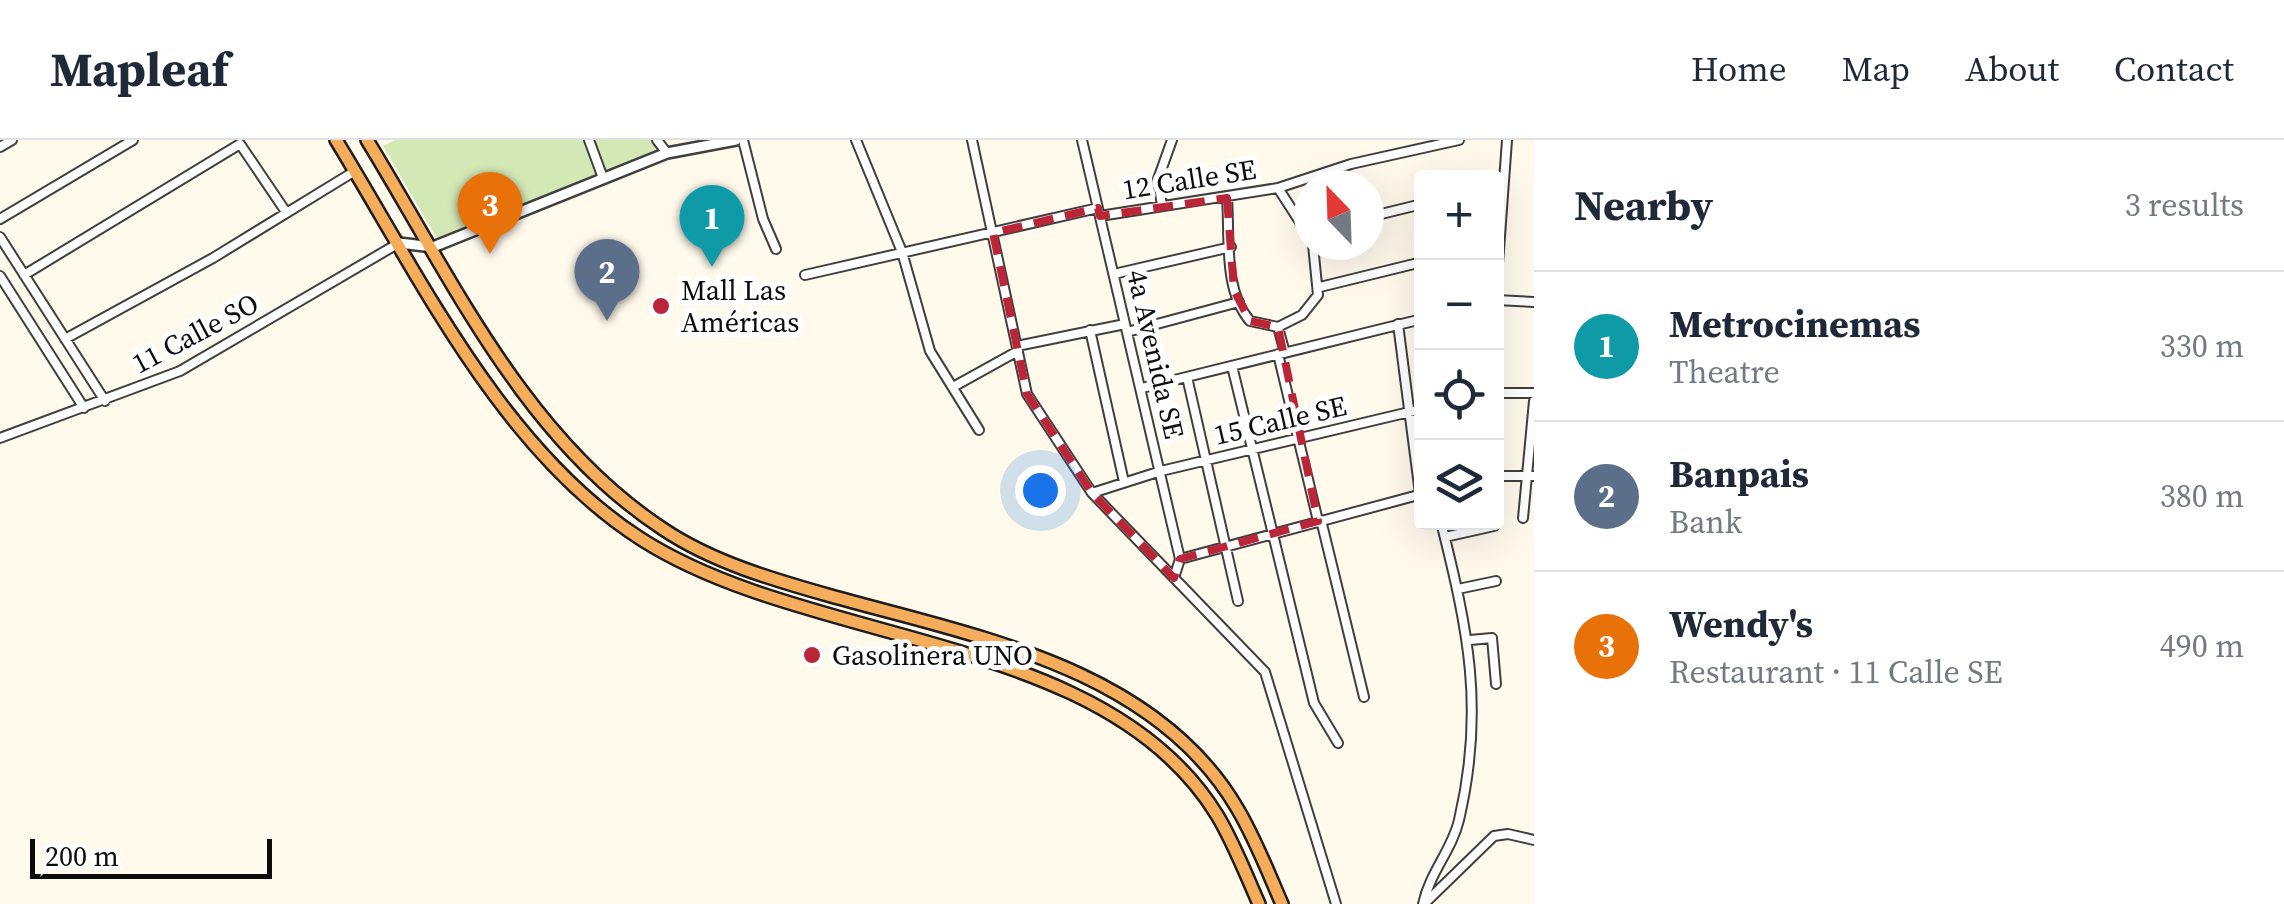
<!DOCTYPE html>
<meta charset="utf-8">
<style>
:root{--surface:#fff;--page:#f2f2f3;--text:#1f2937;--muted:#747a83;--line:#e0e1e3;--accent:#111827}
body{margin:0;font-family:"Source Serif 4",serif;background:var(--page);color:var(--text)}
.controls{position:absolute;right:30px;top:30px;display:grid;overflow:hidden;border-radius:10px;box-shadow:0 10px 40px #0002}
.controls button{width:90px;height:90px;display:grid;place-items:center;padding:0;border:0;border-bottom:2px solid var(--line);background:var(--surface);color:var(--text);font:50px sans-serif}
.compass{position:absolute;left:1294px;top:30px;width:90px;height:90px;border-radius:50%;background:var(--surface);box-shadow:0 10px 40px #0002;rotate:337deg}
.scale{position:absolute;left:30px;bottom:25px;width:242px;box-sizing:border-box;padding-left:10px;border:5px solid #0c0c0c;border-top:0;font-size:28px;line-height:35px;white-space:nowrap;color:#0c0c0c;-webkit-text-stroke:8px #fff;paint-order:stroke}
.you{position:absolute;left:1040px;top:350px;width:35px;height:35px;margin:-25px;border:8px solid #fff;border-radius:50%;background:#1a73e8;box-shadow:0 0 0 15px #1a73e833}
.badge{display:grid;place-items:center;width:65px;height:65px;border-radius:50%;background:var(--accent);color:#fff;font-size:32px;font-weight:700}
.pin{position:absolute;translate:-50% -82px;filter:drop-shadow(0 2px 5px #0008)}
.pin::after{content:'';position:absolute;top:52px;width:35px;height:30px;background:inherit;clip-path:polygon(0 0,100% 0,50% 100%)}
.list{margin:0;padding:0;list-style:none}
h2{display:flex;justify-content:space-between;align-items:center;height:130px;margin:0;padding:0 40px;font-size:42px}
h2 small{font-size:32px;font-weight:400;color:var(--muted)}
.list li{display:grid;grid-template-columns:65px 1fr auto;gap:30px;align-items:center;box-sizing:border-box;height:150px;padding:0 40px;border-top:2px solid var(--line)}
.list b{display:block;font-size:38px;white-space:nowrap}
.list p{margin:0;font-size:32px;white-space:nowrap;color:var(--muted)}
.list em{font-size:32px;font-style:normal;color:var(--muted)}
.icon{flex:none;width:55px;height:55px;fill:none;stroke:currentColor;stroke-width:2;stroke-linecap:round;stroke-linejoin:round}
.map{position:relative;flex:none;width:1534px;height:764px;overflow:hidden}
header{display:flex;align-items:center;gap:60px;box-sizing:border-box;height:140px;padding:0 50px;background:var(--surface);border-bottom:2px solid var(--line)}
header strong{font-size:48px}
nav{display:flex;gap:55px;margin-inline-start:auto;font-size:35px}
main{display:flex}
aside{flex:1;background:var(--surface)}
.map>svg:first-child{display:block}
.green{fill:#d4e8b6}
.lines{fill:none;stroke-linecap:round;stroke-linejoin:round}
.minor-casing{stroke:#3f3f3f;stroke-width:12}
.tertiary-casing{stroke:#3f3f3f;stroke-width:14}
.trunk-casing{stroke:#1d1d1d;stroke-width:16}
.minor{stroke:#fff;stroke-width:8}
.tertiary{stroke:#fff;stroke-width:9}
.trunk{stroke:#f5ad5c;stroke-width:11}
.marked{fill:none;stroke:#ba2638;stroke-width:8;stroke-dasharray:20 12;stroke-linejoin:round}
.poi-dot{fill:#ba2638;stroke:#fff;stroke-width:4}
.labels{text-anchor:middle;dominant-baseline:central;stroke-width:10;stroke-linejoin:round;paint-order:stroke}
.street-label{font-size:28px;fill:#0c0c0c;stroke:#fff}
.poi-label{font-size:28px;fill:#0c0c0c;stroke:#fff;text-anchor:start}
</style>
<header>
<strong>Mapleaf</strong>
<nav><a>Home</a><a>Map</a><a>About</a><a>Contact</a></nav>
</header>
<main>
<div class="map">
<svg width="1534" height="764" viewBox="0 0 1534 764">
<rect width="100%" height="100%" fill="#fffaec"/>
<path class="green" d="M395,0H657L667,13L440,104L383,6Z"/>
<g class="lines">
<defs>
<path id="minor" d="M589,0L603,38
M657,0L667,13
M743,0L763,79L776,109
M856,0L902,112L930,211L979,290
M972,0L1027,254L1092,353L1265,532L1336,764
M1082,0L1180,419L1174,438
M240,4L286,72
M0,7L12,0
M1278,48L1309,96
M1227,58C1230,97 1223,150 1250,181L1278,187L1285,213
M1162,66L1158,39L1172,0
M1100,76L1278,48L1351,24L1459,0
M1369,77L1422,64
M0,79L133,0
M0,97L105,261
M1114,134L1231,107
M24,135L240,4
M805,135L1098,68
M0,136L84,268
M1320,147L1422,122
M1496,151L1507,0
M1496,160L1534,162
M1398,184L1420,354
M1278,187L1302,175L1318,155L1313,105
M1090,190L1124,342
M1127,192L1239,162
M65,199L213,118L355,31
M1017,206L1125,184
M1278,214L1318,381
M1232,226L1314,563L1338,603
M1187,237L1238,461
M953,247L1018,211
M1142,248L1422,179
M1496,253H1534
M0,298L180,231L399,103
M1496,303L1498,336
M1496,336H1534
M1092,353L1161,331L1422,269
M1523,378L1534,261
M1321,380L1364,557
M1445,397L1494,386
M1180,419L1422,354
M1458,449L1496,441
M1470,500L1492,498L1496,544
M1423,764C1430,732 1452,710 1459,680C1485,569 1468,490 1441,382
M1424,764L1494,696L1508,694L1534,700"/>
<path id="tertiary" d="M399,103L433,107L667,13L736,0"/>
<path id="trunk" d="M336,0C420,137 502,310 641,399C811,508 1104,491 1217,675C1234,703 1246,735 1259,764
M367,0C451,137 524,298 663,389C712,422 774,440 831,456C975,496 1155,528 1237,668C1255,698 1268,732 1282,764"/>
</defs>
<use href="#minor" class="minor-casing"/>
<use href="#tertiary" class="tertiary-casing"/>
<use href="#trunk" class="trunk-casing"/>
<use href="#minor" class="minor"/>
<use href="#tertiary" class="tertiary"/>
<use href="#trunk" class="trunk"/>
</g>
<path class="marked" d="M1227,58L1234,150L1250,181L1278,187L1318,381L1180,419L1174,438L1092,353L1027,254L993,93L1098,68L1100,76Z"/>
<g class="poi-dot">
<circle cx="661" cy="166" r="10"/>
<circle cx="812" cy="515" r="10"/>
</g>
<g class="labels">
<g class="street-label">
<text transform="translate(1189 39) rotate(-9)">12 Calle SE</text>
<text transform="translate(195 193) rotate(-28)">11 Calle SO</text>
<text transform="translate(1156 214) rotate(77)">4a Avenida SE</text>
<text transform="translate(1280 280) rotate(-13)">15 Calle SE</text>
</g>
<g class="poi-label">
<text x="681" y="150">Mall Las<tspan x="681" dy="32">Américas</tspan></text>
<text x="832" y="515">Gasolinera UNO</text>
</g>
</g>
</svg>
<div class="controls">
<button>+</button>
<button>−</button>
<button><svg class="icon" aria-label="locate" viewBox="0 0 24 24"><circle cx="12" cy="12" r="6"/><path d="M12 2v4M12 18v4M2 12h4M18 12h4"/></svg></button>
<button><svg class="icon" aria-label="layers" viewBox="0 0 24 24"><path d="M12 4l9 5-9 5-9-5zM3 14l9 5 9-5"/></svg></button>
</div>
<svg class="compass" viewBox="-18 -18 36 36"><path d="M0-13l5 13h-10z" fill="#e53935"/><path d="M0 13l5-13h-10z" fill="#747a83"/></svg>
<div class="scale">200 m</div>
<div class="you"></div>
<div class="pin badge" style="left:712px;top:127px;background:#0f9aa8">1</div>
<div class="pin badge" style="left:607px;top:181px;background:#5c6f8a">2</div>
<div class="pin badge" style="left:490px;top:114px;background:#e8710a">3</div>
</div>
<aside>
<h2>Nearby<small>3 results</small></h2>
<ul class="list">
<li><span class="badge" style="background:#0f9aa8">1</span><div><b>Metrocinemas</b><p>Theatre</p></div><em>330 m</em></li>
<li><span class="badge" style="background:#5c6f8a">2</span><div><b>Banpais</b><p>Bank</p></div><em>380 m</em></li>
<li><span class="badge" style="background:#e8710a">3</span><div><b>Wendy's</b><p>Restaurant · 11 Calle SE</p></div><em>490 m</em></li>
</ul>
</aside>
</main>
